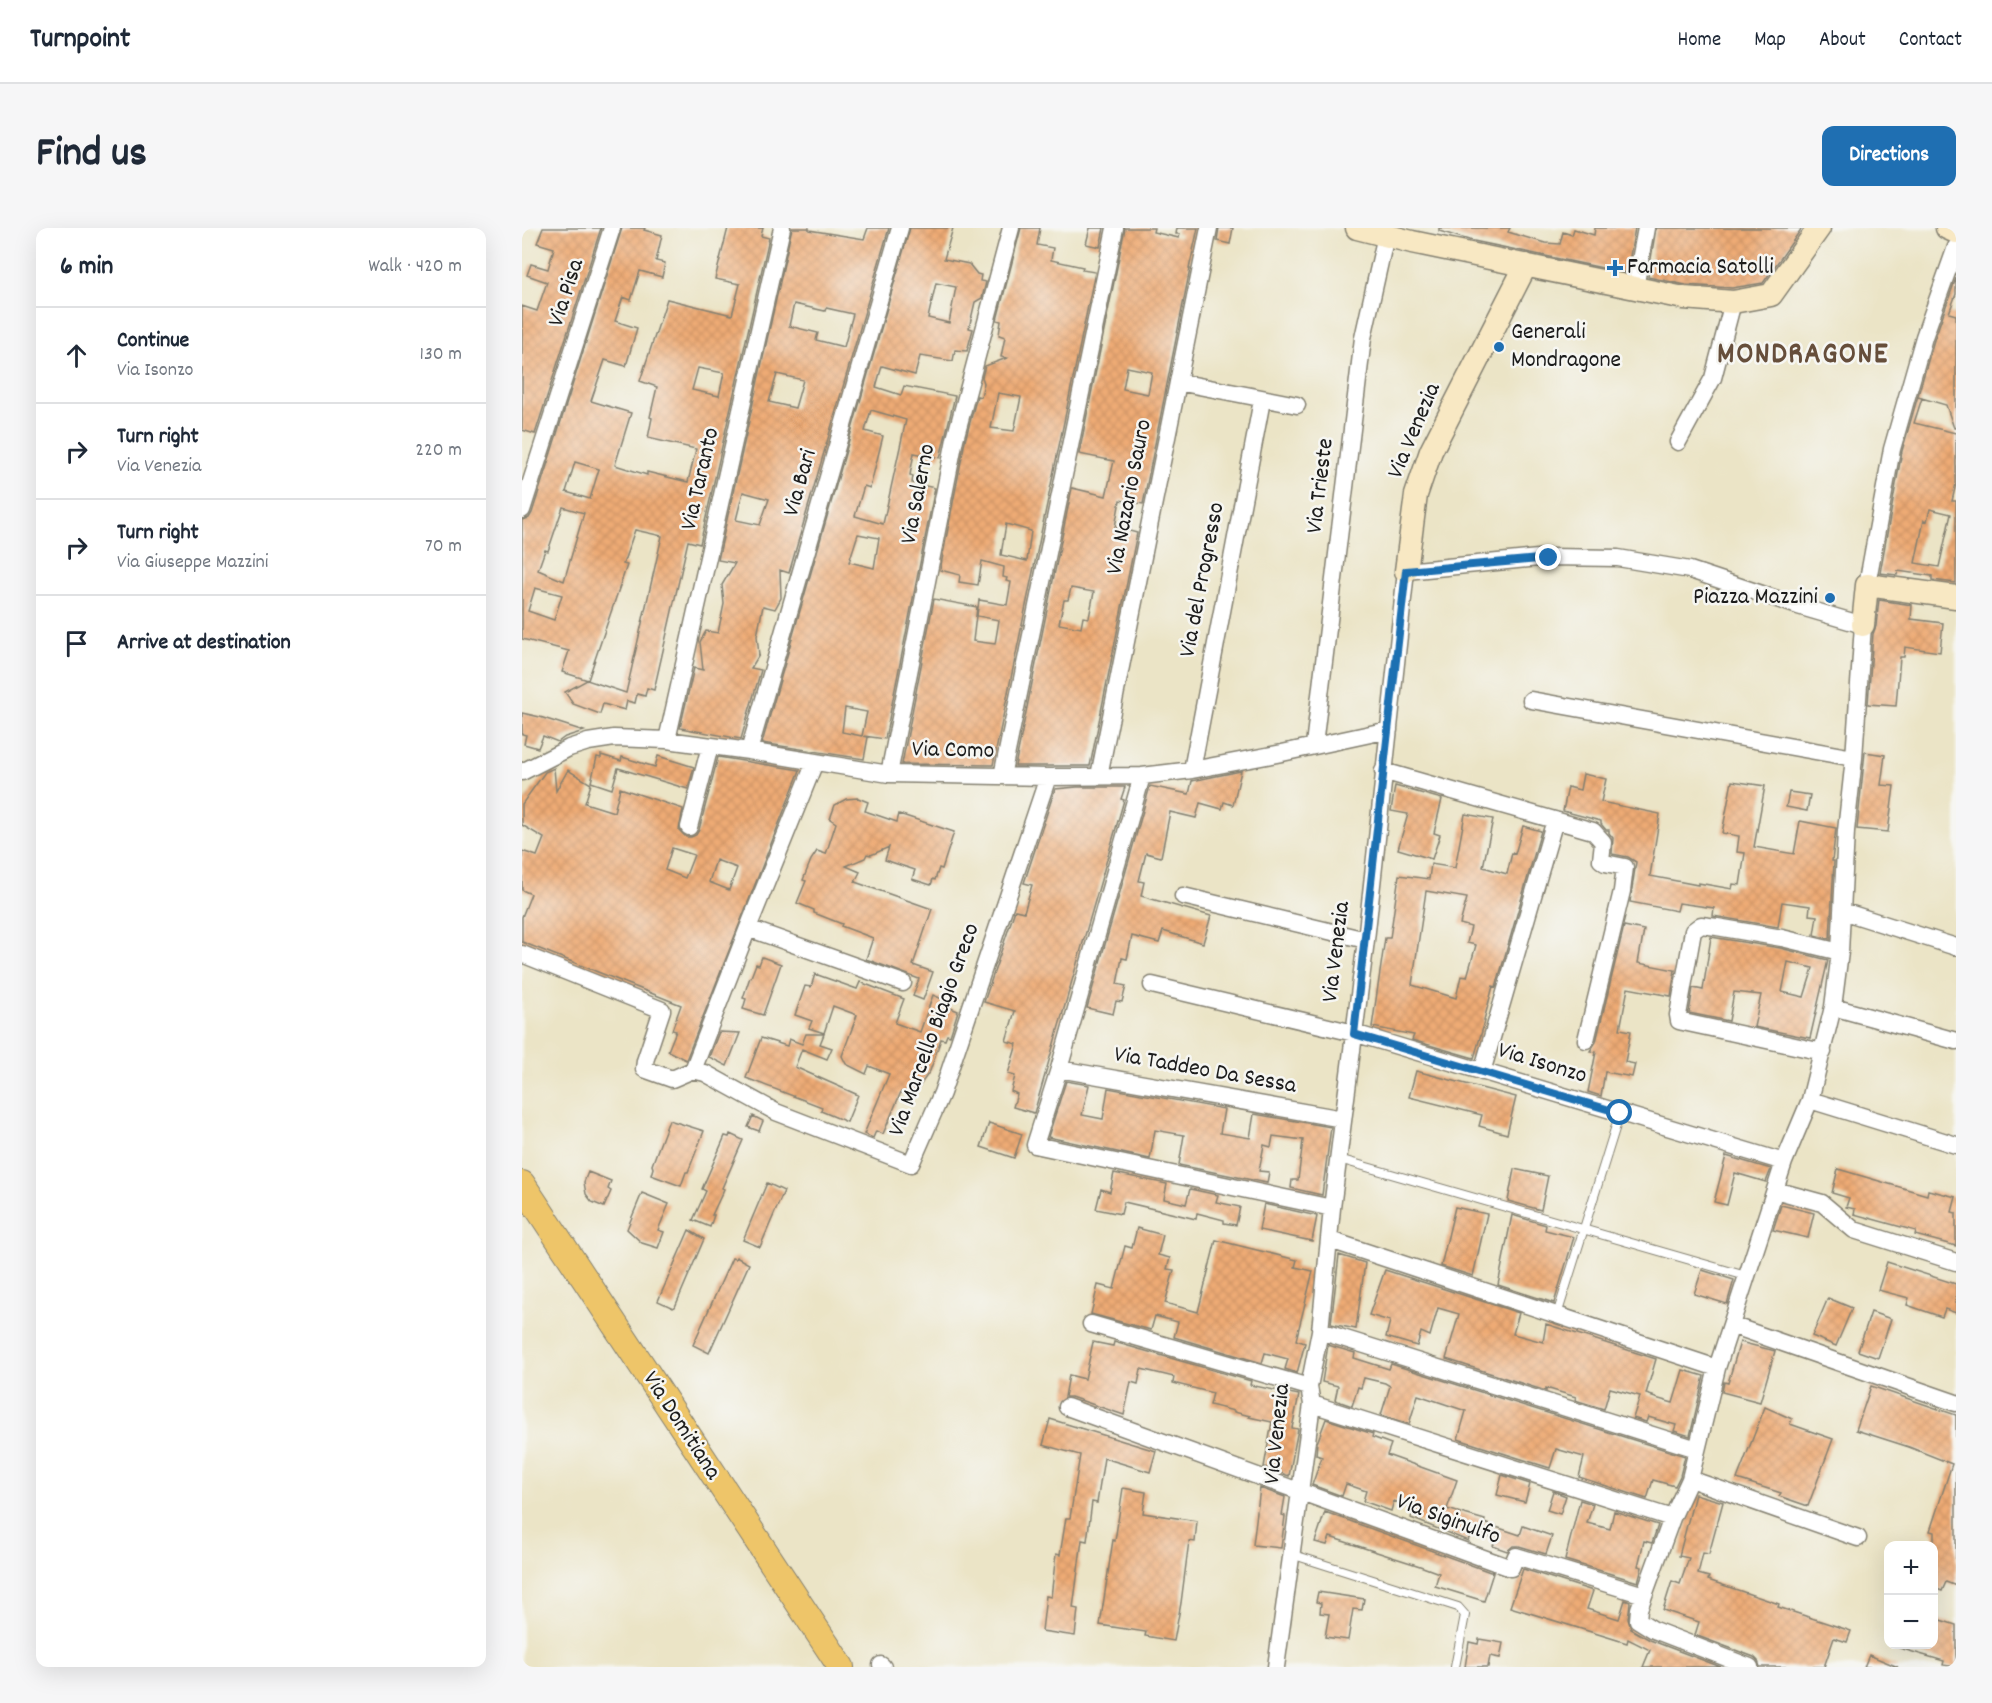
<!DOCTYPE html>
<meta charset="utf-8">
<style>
:root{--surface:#fff;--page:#f6f6f7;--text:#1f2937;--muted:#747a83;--line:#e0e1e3;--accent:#1f6fb2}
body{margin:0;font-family:Dekko,sans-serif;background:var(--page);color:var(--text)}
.controls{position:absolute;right:18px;bottom:18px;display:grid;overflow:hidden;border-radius:12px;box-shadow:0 6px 24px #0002}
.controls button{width:54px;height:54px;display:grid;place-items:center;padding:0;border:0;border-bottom:2px solid var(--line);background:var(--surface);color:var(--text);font:30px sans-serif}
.stop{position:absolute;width:18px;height:18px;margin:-14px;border:4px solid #1f6fb2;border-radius:50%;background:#fff}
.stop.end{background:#1f6fb2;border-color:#fff;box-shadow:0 2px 6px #0008}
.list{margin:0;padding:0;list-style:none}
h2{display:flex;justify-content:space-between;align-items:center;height:78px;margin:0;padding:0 24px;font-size:26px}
h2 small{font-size:20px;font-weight:400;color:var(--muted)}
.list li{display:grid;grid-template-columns:39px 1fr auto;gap:18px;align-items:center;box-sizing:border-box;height:96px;padding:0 24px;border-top:2px solid var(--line)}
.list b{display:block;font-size:22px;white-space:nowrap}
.list p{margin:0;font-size:20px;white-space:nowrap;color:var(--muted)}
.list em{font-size:20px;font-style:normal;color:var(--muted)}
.icon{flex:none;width:33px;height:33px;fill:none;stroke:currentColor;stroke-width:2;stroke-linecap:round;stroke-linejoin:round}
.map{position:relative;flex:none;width:1434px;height:1439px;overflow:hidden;border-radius:12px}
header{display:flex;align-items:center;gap:36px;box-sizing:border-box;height:84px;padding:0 30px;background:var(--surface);border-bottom:2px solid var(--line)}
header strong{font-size:28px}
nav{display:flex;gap:33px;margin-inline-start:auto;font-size:21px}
.intro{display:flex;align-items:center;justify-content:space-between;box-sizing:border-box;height:144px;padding:0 36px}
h1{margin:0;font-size:42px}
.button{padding:15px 27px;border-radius:12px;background:var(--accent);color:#fff;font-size:21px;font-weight:700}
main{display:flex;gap:36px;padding:0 36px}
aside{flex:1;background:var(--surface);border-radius:12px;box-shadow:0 6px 24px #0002}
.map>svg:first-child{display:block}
.building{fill:url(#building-cross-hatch);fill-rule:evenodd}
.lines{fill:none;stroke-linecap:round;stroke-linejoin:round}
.lane-casing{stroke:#848071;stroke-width:10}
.street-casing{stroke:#848071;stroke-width:19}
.secondary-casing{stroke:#848071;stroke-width:25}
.primary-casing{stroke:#848071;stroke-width:28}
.lane{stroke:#fff;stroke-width:8}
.street{stroke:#fff;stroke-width:16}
.secondary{stroke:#f8e8c3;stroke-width:22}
.primary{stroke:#eec569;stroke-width:26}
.route{stroke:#1f6fb2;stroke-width:8}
.poi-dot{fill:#1f6fb2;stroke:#f6f6f2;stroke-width:2}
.labels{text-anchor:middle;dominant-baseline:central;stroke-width:5;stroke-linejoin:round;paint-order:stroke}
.poi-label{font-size:24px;fill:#1c1c1c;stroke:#f6f6f2;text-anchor:start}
.street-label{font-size:24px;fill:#1c1c1c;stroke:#f6f6f2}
.district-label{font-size:30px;font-weight:bold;letter-spacing:1.5px;fill:#664e3b;stroke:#f6f6f2}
</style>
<header>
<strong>Turnpoint</strong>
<nav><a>Home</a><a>Map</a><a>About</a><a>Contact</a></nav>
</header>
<div class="intro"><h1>Find us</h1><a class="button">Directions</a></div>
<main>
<aside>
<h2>6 min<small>Walk · 420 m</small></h2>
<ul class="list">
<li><svg class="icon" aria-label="ahead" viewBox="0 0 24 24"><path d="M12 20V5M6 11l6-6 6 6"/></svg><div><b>Continue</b><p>Via Isonzo</p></div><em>130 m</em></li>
<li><svg class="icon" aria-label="right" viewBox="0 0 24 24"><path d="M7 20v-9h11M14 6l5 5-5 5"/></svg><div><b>Turn right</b><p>Via Venezia</p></div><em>220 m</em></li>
<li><svg class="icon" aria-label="right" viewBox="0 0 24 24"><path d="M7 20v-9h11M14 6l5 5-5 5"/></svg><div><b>Turn right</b><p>Via Giuseppe Mazzini</p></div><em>70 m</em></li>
<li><svg class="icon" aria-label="arrive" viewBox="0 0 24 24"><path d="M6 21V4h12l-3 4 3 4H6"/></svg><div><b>Arrive at destination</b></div></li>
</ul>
</aside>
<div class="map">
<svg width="1434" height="1439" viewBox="0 0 1434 1439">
<defs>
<pattern id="building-cross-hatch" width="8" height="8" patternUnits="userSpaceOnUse" patternTransform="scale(1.5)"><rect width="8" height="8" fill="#eeab75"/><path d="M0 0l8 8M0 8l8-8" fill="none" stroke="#cc9365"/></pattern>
</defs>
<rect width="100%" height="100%" fill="#f6f6f2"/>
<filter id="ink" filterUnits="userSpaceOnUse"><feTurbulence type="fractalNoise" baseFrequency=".0167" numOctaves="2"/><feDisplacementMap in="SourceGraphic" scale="12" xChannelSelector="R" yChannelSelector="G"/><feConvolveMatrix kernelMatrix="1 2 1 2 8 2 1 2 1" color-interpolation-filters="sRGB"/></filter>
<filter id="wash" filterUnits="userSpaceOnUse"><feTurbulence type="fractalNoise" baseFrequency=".008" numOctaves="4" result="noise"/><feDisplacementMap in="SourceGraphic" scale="24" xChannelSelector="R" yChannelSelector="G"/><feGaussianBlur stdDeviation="1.35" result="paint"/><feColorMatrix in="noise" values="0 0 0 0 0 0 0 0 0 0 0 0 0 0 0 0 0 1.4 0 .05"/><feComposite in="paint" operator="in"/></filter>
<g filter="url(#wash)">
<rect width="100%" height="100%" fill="#ebe4c6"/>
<g id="blocks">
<path class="building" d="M21,0H79L13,206L0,202V78L15,83L25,54L5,47L9,36L26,41L32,20L15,15Z
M100,0H123L122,2L140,7L134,33L143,35L140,49L118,43L109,72L101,69L93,93L115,100L104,138L83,132L69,173L109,185L93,237L125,247V244L166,254L174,221L126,210L130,190L128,189L135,159L118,153L145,71L210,87L218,56L193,51L206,0H241L239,8L247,10L178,316L166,313L132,462L125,460L123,468L115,466L113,475L105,473L103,482L81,476L78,486L51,476L43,464L65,452L104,465L140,308L113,302L101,336L105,337L66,452L40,444L47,423L0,411V292L7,290L10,285ZM176,140L202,145L197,168L170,162ZM53,234L77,241L68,271L44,264ZM41,279L62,285L42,353L16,342L23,322L26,323ZM13,360L40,367L32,392L6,383Z
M270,0H287V2L342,11L346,0H367L267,345L258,342L259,370L253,381L241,378L235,408L237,427L229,440L239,442L219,511L158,500L172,440L181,442L178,414L184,403L196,405L202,376L200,357L213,335L196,332ZM272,76L303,83L304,80L331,86L322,119L294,112L296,105L267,98ZM255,146L281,152L273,180L247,174ZM221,264L247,271L238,297L214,292Z
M388,0H431L422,31L447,36L455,46L459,47L458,53L464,54L460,70L453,74L447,100L451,101L445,123L433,122L431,133L398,128L393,147L360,138L354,159L379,167L382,158L433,168L418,230L392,225L388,247L391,248L390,255L413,260L363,511L342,508L346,509L342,531L240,515ZM414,55L434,59L427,95L406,90ZM349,182L384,192L361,296L333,288L342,258L348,260L361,208L343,203ZM336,306L357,310L352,340L327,334ZM323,480L345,484L340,508L320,504Z
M499,0H518L515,17L531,20L529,32L561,39L560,42L573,44L471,537L380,536L412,371L455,379L451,413L473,416L477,392L455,388L457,372L485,377L489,354L484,353L485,350L481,349L482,339L460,333L456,357L437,354L438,347L418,342L443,213L455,168L459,169L462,155L460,149L463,138L485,130L479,129L483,109L477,107L479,93L475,92ZM476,165L499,169L492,203L469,200ZM484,296L509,303L505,333L479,327Z
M568,0H582L578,19L564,16Z
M603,0H632L631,4L657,10L658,6H654L655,0H676L667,41H668L621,276L598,272L593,299L615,305L568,538H493L550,260L584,268L592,233L557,226ZM605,139L630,144L626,166L601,161ZM549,360L572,364L567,390L561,389L559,400L537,396L542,372H546Z
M697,0H711L708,16L695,13Z
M917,0H988L986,4L1023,15L1038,16L1041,4L1050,7L1052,1L1072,7L1073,0H1113L1105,45L947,12L917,3Z
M1134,0H1280L1241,55L1210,60L1164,57L1126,49Z
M1434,50V66L1427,85L1434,87V200H1432L1424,177L1396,169L1400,170L1392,195L1434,205V256L1430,273H1434V355L1410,352V348L1376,343L1375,347L1358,345L1380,223L1412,112ZM1408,281L1429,286L1417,339L1393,335L1402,292L1405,293Z
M1357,372L1390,377L1389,391L1421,395L1418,424L1383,419L1382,429H1378L1374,478L1346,476L1351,406L1354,398Z
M0,485L18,489L62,503L43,509L36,514L21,508L16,520L2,516L4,507L0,506Z
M1343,524L1363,527L1359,557L1372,558L1366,604L1335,601Z
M79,527L99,533L100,529L133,539L136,528L172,539L166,561L96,540L90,561L69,554L75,529L79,530Z
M196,529L278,542L164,832L146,823L154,803L150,802L159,777L0,714V689L9,666L0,662V623L15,628L22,610L0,597V576L23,544L32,540L34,563L46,542L69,556L63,575L92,584L98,560L161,581L157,602L164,609H169L174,607L177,602ZM150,620L172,627L163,650L143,642ZM194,632L215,640L207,662L187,654Z
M719,543L711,577L702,574L700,581L678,575L674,590L648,584L639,629L624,625L617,653L622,654L619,668L689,688L681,715L641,703L637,715L610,708L605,731L600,730L595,756L604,758L600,774L594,773L591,786L565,780L628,558L667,566L670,553Z
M1061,546L1084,551L1079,574L1138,586L1128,648L1176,657V655L1210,661L1211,656L1218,657L1223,625L1215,624L1217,608L1200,605L1210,553L1243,558L1232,619L1272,626L1278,593L1314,600L1310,633H1312L1308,711L1292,707L1295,688L1287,687L1288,678L1260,674L1256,699L1191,688L1192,680L1157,675L1155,683L1108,674L1114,634L1106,629L1090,626L1091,610L1087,605V602H1084L1079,596V593L1041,583L1046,559L1058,562Z
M873,558L920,571L912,605L918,607L910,631L876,621L886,586L869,583Z
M555,559H603L599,571L602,572L512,885L491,879L495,866L489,863L493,848L486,846L495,816L484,813L493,783L462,774L493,682L502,684L510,657L502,655L533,561Z
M1267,564L1288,567L1285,583L1264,579Z
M336,570L346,574L343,583L375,594L377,586L432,604L420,641L417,640L413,652L411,651L409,657L390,651L393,642L363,632L367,619L349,627L345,626L343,630L324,638L338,644L333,654L410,681L391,737L411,744L401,772L391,768L397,751L344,731L351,710L319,698L320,696L292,685V682L275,675L284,653L281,652L289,632L295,623L304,626L314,595L308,591L313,577L324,571Z
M943,586L971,591L961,639L985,646L990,625L993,626L1001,598L1019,603L974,759L971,758L962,792L963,793L952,830L890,812L892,807L850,799L863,710H868L877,647L907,651L909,636L933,640ZM904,663L945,670L938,696L949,699L945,715L954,717L945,749L939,748L934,770L890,757Z
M1102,698L1122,702L1116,735L1153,742L1149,768L1106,760L1098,801L1109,803L1103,834L1113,836L1110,849L1083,844L1079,868L1066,864L1074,824L1068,823L1074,814Z
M1189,709L1258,720L1306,732L1288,810L1232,799L1239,767L1212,764L1207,793L1167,785L1171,760L1181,762ZM1266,734L1291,740L1282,769L1260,764Z
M240,729L259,736L241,787L221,781L224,771L221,770L228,749H229L234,736L237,737Z
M293,746L335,761L338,754L382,771L373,795L398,804L411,767L427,774L426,779L436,783L428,808L425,807L423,812L419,811L408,843L390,869L379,864L361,906L354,903L351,910L342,906L367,846L347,838L344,846L324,836L320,828L335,787L311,778L302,805L287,800L290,793L273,787L283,758L289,759Z
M197,804L218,805L205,838L187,829Z
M284,806H302L298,816L310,820L305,831L280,821L273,839L336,867L325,894L299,883L300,879L224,850L239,810L265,818L267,811L280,816Z
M894,843L994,869L985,906L957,898L960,887L887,869Z
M544,853L567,857L560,887L581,891L586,860L702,881L698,905L728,910L732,886L809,899L800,967L769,960L770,952H776L781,912L751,908L749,919L742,917L737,943L747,944L745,955L657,937L662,907L633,902L628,931L526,909Z
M231,888L241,893L237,903L226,899Z
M147,892L182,903L166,944H164L159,958L129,947L131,940L130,937Z
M467,895L500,906L492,930L459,919Z
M208,906L221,912L200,960L202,961L190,987H192L188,999L171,992L184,963L180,961L203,908L207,909Z
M1204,928L1249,941L1244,954L1213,945L1205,977L1192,974Z
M992,941L1026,948L1019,982L986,973Z
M1316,941L1405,967L1406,962L1434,969L1430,984L1434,985V1018L1393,1007L1394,1003L1332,986L1333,981L1324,979L1327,970L1310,965Z
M66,944L89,953L86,961L89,963L82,979L70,974L64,966L62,954Z
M592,945L645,956L642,971L664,976L668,961L696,967L694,974L718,979L714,997L702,995V992L675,985L674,991L602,974L599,986L574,981L579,961L588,964Z
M245,955L262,963L238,1019L221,1012Z
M120,965L147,976L136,1002L142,1004L136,1020L120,1015L105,1001Z
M742,976L795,988L790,1013L737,1002Z
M1259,977L1292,985L1286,1010L1251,1002Z
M933,979L965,986L951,1048L919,1038Z
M990,987L1024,997L1023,1002L1052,1009L1032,1075L976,1057Z
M615,1000L641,1007L636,1027L648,1030L645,1041L652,1042L643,1075L676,1084L694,1012L775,1032L773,1039L791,1043L774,1112L783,1115L775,1145L763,1141L766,1131L743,1125L740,1135L652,1109L656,1094L633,1088L629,1102L569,1086L576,1057L592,1061L603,1018L610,1020Z
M167,1002L182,1011L153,1079L151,1080L136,1073Z
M817,1027L843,1035L834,1101L809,1096Z
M214,1029L227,1036L187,1125L171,1117L210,1030L213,1031Z
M1365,1034L1434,1056V1085L1423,1081L1420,1089L1385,1077L1387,1070L1356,1062Z
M863,1042L997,1085L991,1106L1021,1114L1024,1096L1134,1131L1124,1166L1131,1168L1130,1169L1151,1175L1161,1142L1182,1148L1168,1208L1152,1203L1154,1197L1126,1189L1124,1194L1111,1190L1118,1168L1088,1160L1082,1181L1053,1172L1054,1169L1024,1160V1163L924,1131L937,1086L916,1080L908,1108L899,1104L895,1118L864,1109L868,1093L847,1087Z
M1180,1042L1212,1052L1205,1076L1172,1066Z
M1306,1070L1330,1080L1314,1118L1290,1108Z
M1349,1084L1369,1091L1356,1130L1336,1123Z
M571,1114L591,1118L592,1114L729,1153L728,1157L777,1167L770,1200L776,1201L767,1248L742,1239L750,1194L727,1189L728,1188L712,1184V1183L688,1177L691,1165L651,1155L652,1149L619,1141L616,1156L609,1154L602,1187L549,1169H543L547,1147L563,1151Z
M1218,1114L1253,1123L1238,1174L1200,1164L1202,1154L1206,1155Z
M806,1117L833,1125L832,1130L867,1141L869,1136L1163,1228L1158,1248L1153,1258L1131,1252L1125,1271L1057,1249L1062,1229L1034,1221L1028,1240L936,1211L944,1183L896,1167L887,1196L859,1187L868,1158L863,1155L842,1150L839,1160L836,1159L830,1178L813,1172L816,1158L800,1154Z
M1349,1158L1434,1187V1358L1424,1354L1420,1363L1412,1360V1304L1408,1303L1430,1236L1387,1219L1334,1202Z
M1243,1179L1270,1191L1268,1196L1311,1211L1286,1278L1257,1268L1259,1265L1215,1251Z
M528,1191L634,1223L628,1244L582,1230L575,1275L570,1274L565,1313L560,1312L551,1380L556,1381L553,1408L520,1403L524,1368L529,1369L534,1326L538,1327L544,1290H548L558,1227L521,1217Z
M804,1191L851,1206L850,1209L869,1216L865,1227L935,1252L925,1281L963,1292L962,1295L998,1307L1001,1298L1030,1308L1024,1326L997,1318H991L985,1323L971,1318L974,1311L949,1304L946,1313L889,1290L892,1280L872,1273L869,1283L841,1273L844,1263L824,1256L820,1268L790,1257L800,1229L794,1227L795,1215Z
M980,1247L1008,1256L1003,1274L975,1267Z
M601,1260L624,1264L621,1285L675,1293L673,1314L667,1313L659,1375L652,1413L623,1408L624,1404L578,1397L591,1312L593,1313Z
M738,1260L763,1269L760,1287L763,1288L759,1320L731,1317Z
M1031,1263L1044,1268L1038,1286L1025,1282Z
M1173,1266L1201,1274L1187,1326L1181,1325L1176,1346L1187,1349L1186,1352L1257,1376L1256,1379L1329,1403L1325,1414L1312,1410L1302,1439H1238L1236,1433L1232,1429L1173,1407L1177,1394L1141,1382L1150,1353L1158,1356L1167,1330L1157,1328Z
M1058,1272L1071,1276L1065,1295L1088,1301L1092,1283L1136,1297L1130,1315L1122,1313L1116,1338L1120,1339L1116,1354L1043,1332Z
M803,1284L971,1345L962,1373L913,1358L917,1345L898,1338L808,1309L805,1317L793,1314Z
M1001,1341L1071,1363L1065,1381L1097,1391L1103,1372L1108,1374L1106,1391L1109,1401L1128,1412L1199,1439H1121L1128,1422L1106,1411L1105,1415L988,1379Z
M796,1364L842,1371L840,1382L831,1381L826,1412L803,1409L807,1386L798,1385L799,1375L794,1374Z
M1412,1390L1434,1397V1439L1421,1437L1422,1433L1377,1420V1416H1412Z
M957,1411L981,1415L978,1430L968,1428L966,1439H943L947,1414L956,1416Z
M1347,1427L1376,1439H1342Z"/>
</g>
</g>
<g filter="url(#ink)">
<use href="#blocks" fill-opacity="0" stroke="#848071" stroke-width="1.5"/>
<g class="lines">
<defs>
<path id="lane" d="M817,931L1224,1048
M1035,1087L1098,885
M769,1326L936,1379L943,1387L933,1439"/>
<path id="street" d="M1113,60L1124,0
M656,154L775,177
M1156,214L1191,150L1211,74
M0,282L90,0
M1345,357L1370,221L1402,109L1434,19
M1009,472L1332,530
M145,512L260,0
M792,517L841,110L864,7
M227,523L378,0
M293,534L226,700L381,755
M670,542L740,172
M861,543L1071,603L1081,614L1079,632L1083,635L1103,639L1100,663L1064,812
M0,544L47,520L66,514L92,510L145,512L227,523L367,546L526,549L620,548L670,542L760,525L867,502
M367,546L433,211L489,0
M480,548L593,0
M577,548L687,0
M620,548L537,841L513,917L810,980
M167,599L188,518
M661,668L844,712
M1320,683L1434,719
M0,726L140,782L123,833L122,841L150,851L171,842L183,845L254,884L389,936L420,865L526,549
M630,757L832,805L1262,934
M1311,779L1434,813
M1301,824L1161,794L1157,793L1156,787L1171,703L1179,697L1195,699L1260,710L1318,724
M537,841L821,891
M171,842L226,700
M960,844L1033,592
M1288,872L1434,917
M1253,962L1300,975L1332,1002L1434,1034
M808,1012L1195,1140
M569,1096L787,1159
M1209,1097L1434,1175
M798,1103L1175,1221
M790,1176L1150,1290
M545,1179L989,1340L994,1328L1122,1367
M1168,1251L1336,1310
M359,1437L361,1439
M754,1439L790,1176L787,1159L798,1103L810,980L844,712L884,343L1027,329L1096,330L1168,342L1276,378L1341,397L1332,530L1324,603L1318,724L1311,779L1288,872L1262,934L1195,1140L1168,1251L1150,1290L1117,1381L1116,1392L1132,1402L1228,1439"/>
<path id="secondary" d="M835,0L890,14L1162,70L1211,74L1249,67L1297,0
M1425,0L1434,4
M884,343L894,267L909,223L1004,37
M1341,397L1345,357L1434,369"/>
<path id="primary" d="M0,956L319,1439"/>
</defs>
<use href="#lane" class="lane-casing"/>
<use href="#street" class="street-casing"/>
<use href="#secondary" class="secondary-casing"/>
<use href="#primary" class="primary-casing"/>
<use href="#lane" class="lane"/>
<use href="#street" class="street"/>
<use href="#secondary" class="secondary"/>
<use href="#primary" class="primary"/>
</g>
</g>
<g class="lines" filter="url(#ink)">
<path class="route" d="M1027,330L884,343L832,806L1098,885"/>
</g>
<g class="poi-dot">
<path d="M1090 31h6v6h6v6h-6v6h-6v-6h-6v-6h6z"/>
<circle cx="977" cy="119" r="6"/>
<circle cx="1308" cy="370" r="6"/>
</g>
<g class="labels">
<g class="poi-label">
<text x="1105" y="40">Farmacia Satolli</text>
<text x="989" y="105">Generali<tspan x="989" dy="28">Mondragone</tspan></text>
<text x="1296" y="370" text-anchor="end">Piazza Mazzini</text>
</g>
<g class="street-label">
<text transform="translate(45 65) rotate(-72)">Via Pisa</text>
<text transform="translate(893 203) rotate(-67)">Via Venezia</text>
<text transform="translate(179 251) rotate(-77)">Via Taranto</text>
<text transform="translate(279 255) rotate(-74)">Via Bari</text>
<text transform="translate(799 258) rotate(-83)">Via Trieste</text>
<text transform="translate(397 266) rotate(-79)">Via Salerno</text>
<text transform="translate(608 269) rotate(-79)">Via Nazario Sauro</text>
<text transform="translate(681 352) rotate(-79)">Via del Progresso</text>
<text transform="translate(431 523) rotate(1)">Via Como</text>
<text transform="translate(815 724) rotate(-83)">Via Venezia</text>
<text transform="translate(413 802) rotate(-70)">Via Marcello Biagio Greco</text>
<text transform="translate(1020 836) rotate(17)">Via Isonzo</text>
<text transform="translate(683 843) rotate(10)">Via Taddeo Da Sessa</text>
<text transform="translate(159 1198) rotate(57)">Via Domitiana</text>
<text transform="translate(756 1206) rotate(-84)">Via Venezia</text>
<text transform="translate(926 1292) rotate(20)">Via Siginulfo</text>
</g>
<g class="district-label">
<text x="1281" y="128">MONDRAGONE</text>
</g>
</g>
</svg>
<div class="controls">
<button>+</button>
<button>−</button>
</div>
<div class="stop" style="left:1098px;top:885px"></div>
<div class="stop end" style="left:1027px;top:330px"></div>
</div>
</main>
